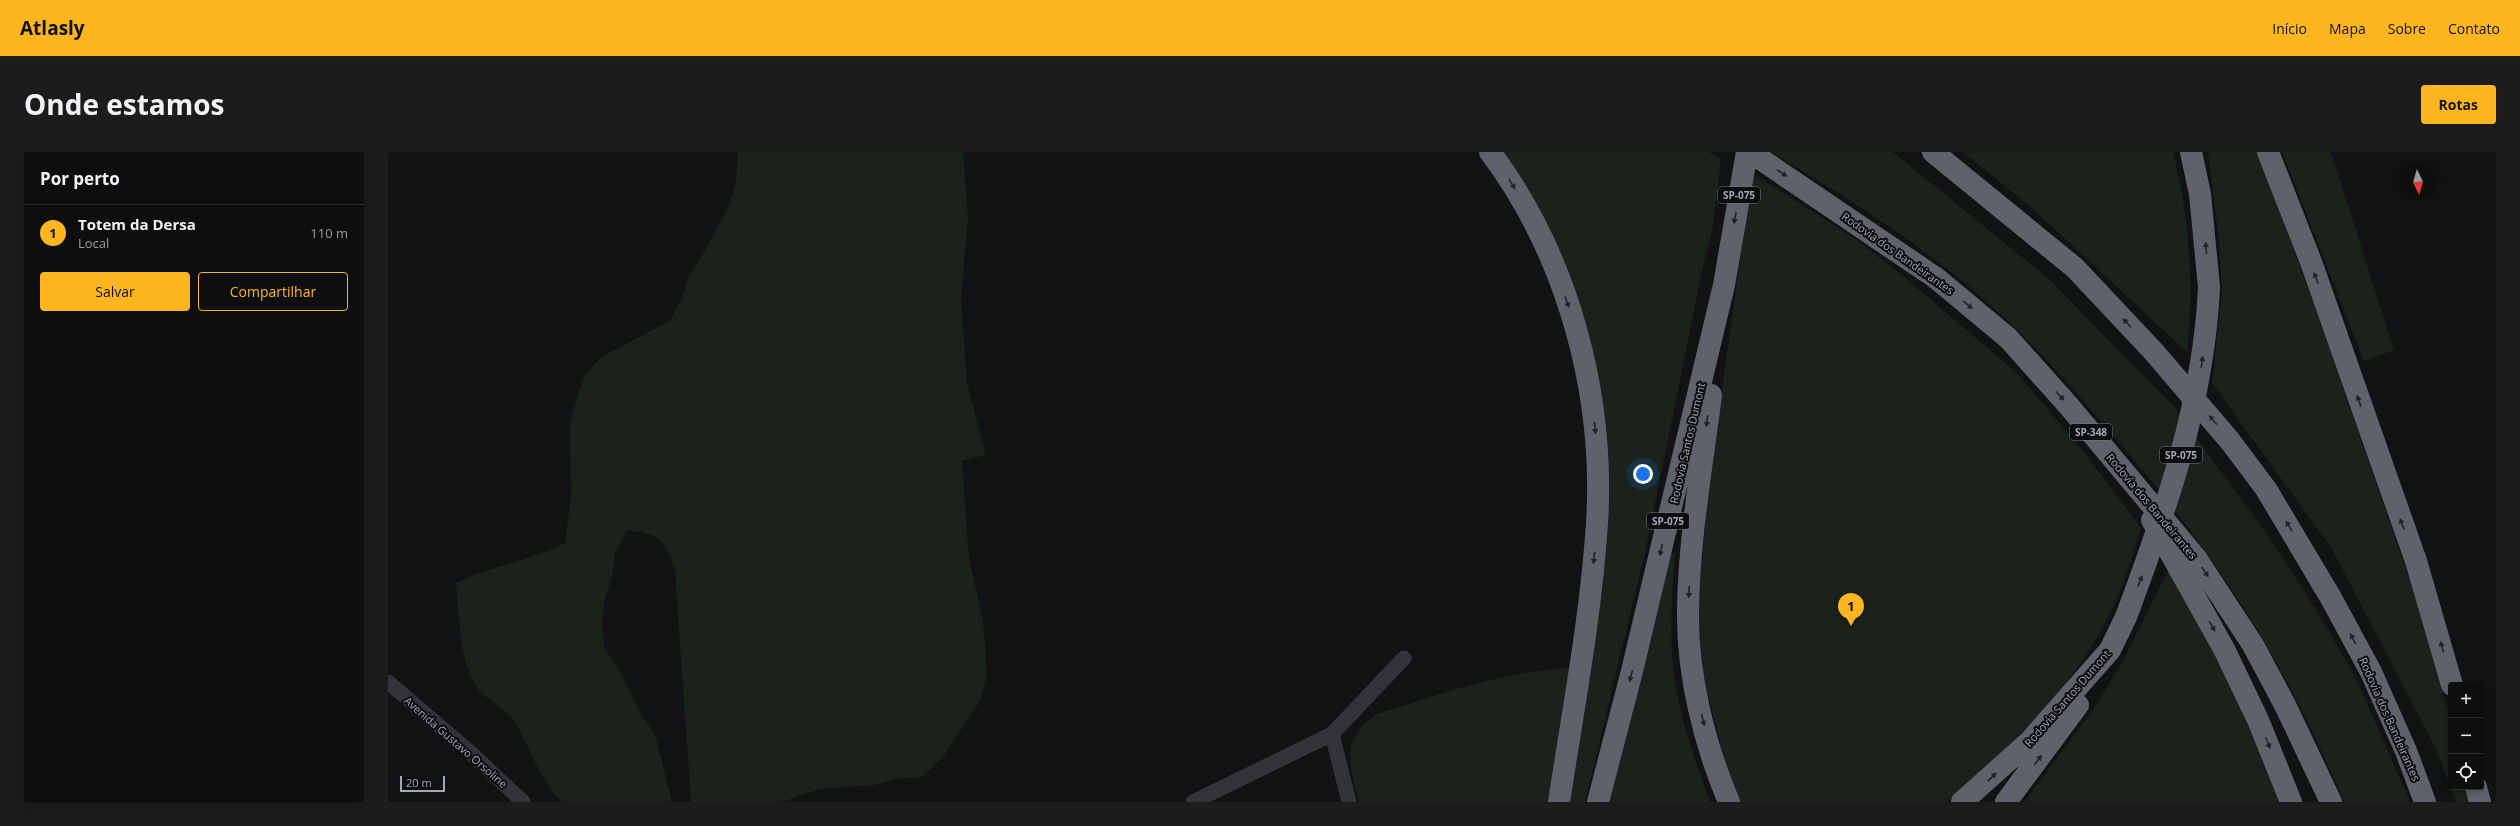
<!DOCTYPE html>
<html lang="pt">
<meta charset="utf-8">
<style>
:root{--surface:#0e0e0f;--page:#1c1c1d;--text:#f1f3f6;--muted:#9b9c9e;--line:#2e2e2f;--accent:#feb620}
body{margin:0;font-family:"Open Sans",sans-serif;background:var(--page);color:var(--text)}
.controls{position:absolute;right:12px;bottom:12px;display:grid;overflow:hidden;border-radius:4px;box-shadow:0 2px 6px #0003}
.controls button{width:36px;height:36px;display:grid;place-items:center;padding:0;border:0;border-bottom:1px solid var(--line);background:var(--surface);color:var(--text);font:20px sans-serif}
.compass{position:absolute;left:2012px;top:12px;width:36px;height:36px;border-radius:50%;background:var(--surface);box-shadow:0 2px 6px #0003;rotate:175deg}
.scale{position:absolute;left:12px;bottom:10px;width:45px;box-sizing:border-box;padding-left:4px;border:2px solid #a3a8b6;border-top:0;font-size:11px;line-height:14px;white-space:nowrap;color:#a3a8b6;-webkit-text-stroke:3px #0d0d0f;paint-order:stroke}
.you{position:absolute;left:1255px;top:322px;width:14px;height:14px;margin:-10px;border:3px solid #fff;border-radius:50%;background:#1a73e8;box-shadow:0 0 0 6px #1a73e833}
.badge{display:grid;place-items:center;width:26px;height:26px;border-radius:50%;background:var(--accent);color:#111;font-size:13px;font-weight:700}
.pin{position:absolute;translate:-50% -33px;filter:drop-shadow(0 1px 2px #0008)}
.pin::after{content:'';position:absolute;top:21px;width:14px;height:12px;background:inherit;clip-path:polygon(0 0,100% 0,50% 100%)}
.list{margin:0;padding:0;list-style:none}
h2{display:flex;justify-content:space-between;align-items:center;height:52px;margin:0;padding:0 16px;font-size:17px}
h2 small{font-size:13px;font-weight:400;color:var(--muted)}
.list li{display:grid;grid-template-columns:26px 1fr auto;gap:12px;align-items:center;box-sizing:border-box;height:56px;padding:0 16px;border-top:1px solid var(--line)}
.list b{display:block;font-size:15px;white-space:nowrap}
.list p{margin:0;font-size:13px;white-space:nowrap;color:var(--muted)}
.list em{font-size:13px;font-style:normal;color:var(--muted)}
.actions{display:flex;gap:8px;padding:12px 16px}
.actions a{flex:1;padding:9px 0;border:1px solid var(--accent);border-radius:4px;text-align:center;font-size:14px;color:var(--accent)}
.actions .main{background:var(--accent);color:#111}
.icon{flex:none;width:22px;height:22px;fill:none;stroke:currentColor;stroke-width:2;stroke-linecap:round;stroke-linejoin:round}
.map{position:relative;flex:none;width:2108px;height:650px;overflow:hidden;border-radius:4px}
header{display:flex;align-items:center;gap:24px;box-sizing:border-box;height:56px;padding:0 20px;background:var(--accent);color:#111}
header strong{font-size:19px}
nav{display:flex;gap:22px;margin-inline-start:auto;font-size:14px}
.intro{display:flex;align-items:center;justify-content:space-between;box-sizing:border-box;height:96px;padding:0 24px}
h1{margin:0;font-size:28px}
.button{padding:10px 18px;border-radius:4px;background:var(--accent);color:#111;font-size:14px;font-weight:700}
main{display:flex;gap:24px;padding:0 24px}
aside{flex:1;background:var(--surface);border-radius:4px;box-shadow:0 2px 6px #0003}
.map>svg:first-child{display:block}
.green{fill:#1a221b}
.lines{fill:none;stroke-linecap:round;stroke-linejoin:round}
.minor{stroke:#333439;stroke-width:15}
.highway{stroke:#5f626b;stroke-width:22}
.highway-bridge{stroke:#5f626b;stroke-width:22}
.oneway{fill:#222226}
.labels{text-anchor:middle;dominant-baseline:central;stroke-width:4;stroke-linejoin:round;paint-order:stroke}
.shield{fill:#0d0d0f;stroke:#767a84;stroke-width:1}
.shield-label{font-size:10px;font-weight:bold;fill:#a3a8b6}
.street-label{font-size:11px;fill:#a3a8b6;stroke:#0d0d0f}
</style>
<header>
<strong>Atlasly</strong>
<nav><a>Início</a><a>Mapa</a><a>Sobre</a><a>Contato</a></nav>
</header>
<div class="intro"><h1>Onde estamos</h1><a class="button">Rotas</a></div>
<main>
<aside>
<h2>Por perto<small></small></h2>
<ul class="list">
<li><span class="badge">1</span><div><b>Totem da Dersa</b><p>Local</p></div><em>110 m</em></li>
</ul>
<div class="actions"><a class="main">Salvar</a><a>Compartilhar</a></div>
</aside>
<div class="map">
<svg width="2108" height="650" viewBox="0 0 2108 650">
<rect width="100%" height="100%" fill="#121214"/>
<path class="green" d="M350,0H575L580,66L573,147L579,231L598,303L574,309L581,407L595,468L599,522L592,549L555,605L534,625L508,627L486,633L432,637L394,650H303L287,419C278,388 271,382 239,378L227,401L224,424L217,447L214,469L216,496L231,517L252,561L267,582L284,650H174C149,623 145,602 128,572C121,557 100,550 90,537C72,515 70,459 68,431C103,414 142,409 177,391L183,346L182,270L196,224L213,205L282,169L294,146L301,123L317,99L341,53L348,30Z
M1114,0H1321L1333,7L1324,80L1314,119L1256,405L1197,650H1181L1212,240Z
M1383,0H1505L1662,128L1786,255L1883,388L1929,459L1969,528L2022,650H1956C1949,631 1939,612 1931,594C1876,474 1804,373 1717,274C1680,231 1641,187 1598,149C1533,92 1457,44 1383,0Z
M1575,0H1785C1802,66 1806,133 1799,200L1645,57Z
M1820,0H1869L1925,150L2029,449L2063,569V635H2077L2080,650H2068L2048,597L1944,397L1824,231L1834,140L1831,88Z
M1894,0H1943L2006,198L1976,209Z
M1364,21L1466,86L1509,119L1629,221L1699,304L1753,376C1744,405 1735,435 1722,462C1685,537 1621,596 1559,650H1351L1340,621L1315,522L1310,450L1321,332Z
M1287,401C1284,441 1281,483 1286,523C1292,566 1307,609 1322,650H1220L1282,403Z
M1782,415L1844,534L1891,650H1636L1705,558L1733,513Z
M1182,516L1163,650H971C961,612 952,587 989,562C1052,542 1115,519 1182,516Z"/>
<g class="lines">
<path class="minor" d="M0,530L84,602L135,650
M944,582L961,650
M805,650L944,582L1016,506"/>
<path class="highway" d="M1102,0C1180,104 1217,242 1209,371C1203,464 1185,558 1171,650
M1362,0L1548,126L1620,186L1680,253L1808,406L1865,493L1897,553L1943,650
M1545,0L1687,116L1766,200L1842,289L1878,337L1943,446L1983,520L2018,599L2037,650
M1803,0L1812,42L1821,135
M1880,0L1923,110L2028,409L2064,533
M1323,243C1314,314 1301,386 1300,458C1299,522 1316,591 1341,650
M1764,368L1836,497L1870,568L1903,650
M2088,635L2092,650
M1210,650L1244,519L1336,133L1359,0
M1574,650L1641,590L1722,498L1738,465
M1618,650L1690,553"/>
<path class="highway-bridge" d="M1738,465C1778,358 1816,250 1821,135"/>
</g>
<defs><path id="oneway-solid" d="M-6-.8H1V-3.2L6.5 0L1 3.2V.8H-6Z"/></defs>
<g class="oneway">
<use href="#oneway-solid" transform="translate(1394 21) rotate(34)"/>
<use href="#oneway-solid" transform="translate(1124 32) rotate(58)"/>
<use href="#oneway-solid" transform="translate(1347 66) rotate(100)"/>
<use href="#oneway-solid" transform="translate(1818 96) rotate(-95)"/>
<use href="#oneway-solid" transform="translate(1928 126) rotate(-110)"/>
<use href="#oneway-solid" transform="translate(1179 150) rotate(71)"/>
<use href="#oneway-solid" transform="translate(1580 153) rotate(40)"/>
<use href="#oneway-solid" transform="translate(1739 171) rotate(-133)"/>
<use href="#oneway-solid" transform="translate(1814 210) rotate(-82)"/>
<use href="#oneway-solid" transform="translate(1672 244) rotate(48)"/>
<use href="#oneway-solid" transform="translate(1971 249) rotate(-109)"/>
<use href="#oneway-solid" transform="translate(1825 268) rotate(-131)"/>
<use href="#oneway-solid" transform="translate(1319 269) rotate(97)"/>
<use href="#oneway-solid" transform="translate(1207 276) rotate(84)"/>
<use href="#oneway-solid" transform="translate(2014 372) rotate(-110)"/>
<use href="#oneway-solid" transform="translate(1901 374) rotate(-122)"/>
<use href="#oneway-solid" transform="translate(1273 398) rotate(103)"/>
<use href="#oneway-solid" transform="translate(1206 406) rotate(96)"/>
<use href="#oneway-solid" transform="translate(1817 420) rotate(57)"/>
<use href="#oneway-solid" transform="translate(1752 429) rotate(-70)"/>
<use href="#oneway-solid" transform="translate(1301 440) rotate(93)"/>
<use href="#oneway-solid" transform="translate(1824 474) rotate(60)"/>
<use href="#oneway-solid" transform="translate(1965 487) rotate(-118)"/>
<use href="#oneway-solid" transform="translate(2054 495) rotate(-105)"/>
<use href="#oneway-solid" transform="translate(1243 524) rotate(105)"/>
<use href="#oneway-solid" transform="translate(1315 568) rotate(76)"/>
<use href="#oneway-solid" transform="translate(1880 591) rotate(68)"/>
<use href="#oneway-solid" transform="translate(1650 608) rotate(-53)"/>
<use href="#oneway-solid" transform="translate(1604 625) rotate(-43)"/>
</g>
<g class="labels">
<g class="shield">
<rect x="1330" y="35" width="42" height="16" rx="3"/>
<rect x="1682" y="272" width="42" height="16" rx="3"/>
<rect x="1772" y="295" width="42" height="16" rx="3"/>
<rect x="1259" y="361" width="42" height="16" rx="3"/>
</g>
<g class="shield-label">
<text x="1351" y="43">SP-075</text>
<text x="1703" y="280">SP-348</text>
<text x="1793" y="303">SP-075</text>
<text x="1280" y="369">SP-075</text>
</g>
<g class="street-label">
<text transform="translate(1510 101) rotate(35)">Rodovia dos Bandeirantes</text>
<text transform="translate(1299 291) rotate(-77)">Rodovia Santos Dumont</text>
<text transform="translate(1764 354) rotate(50)">Rodovia dos Bandeirantes</text>
<text transform="translate(1679 546) rotate(-49)">Rodovia Santos Dumont</text>
<text transform="translate(2002 567) rotate(66)">Rodovia dos Bandeirantes</text>
<text transform="translate(68 590) rotate(41)">Avenida Gustavo Orsoline</text>
</g>
</g>
</svg>
<div class="controls">
<button>+</button>
<button>−</button>
<button><svg class="icon" aria-label="locate" viewBox="0 0 24 24"><circle cx="12" cy="12" r="6"/><path d="M12 2v4M12 18v4M2 12h4M18 12h4"/></svg></button>
</div>
<svg class="compass" viewBox="-18 -18 36 36"><path d="M0-13l5 13h-10z" fill="#e53935"/><path d="M0 13l5-13h-10z" fill="#9b9c9e"/></svg>
<div class="scale">20 m</div>
<div class="you"></div>
<div class="pin badge" style="left:1463px;top:474px">1</div>
</div>
</main>
